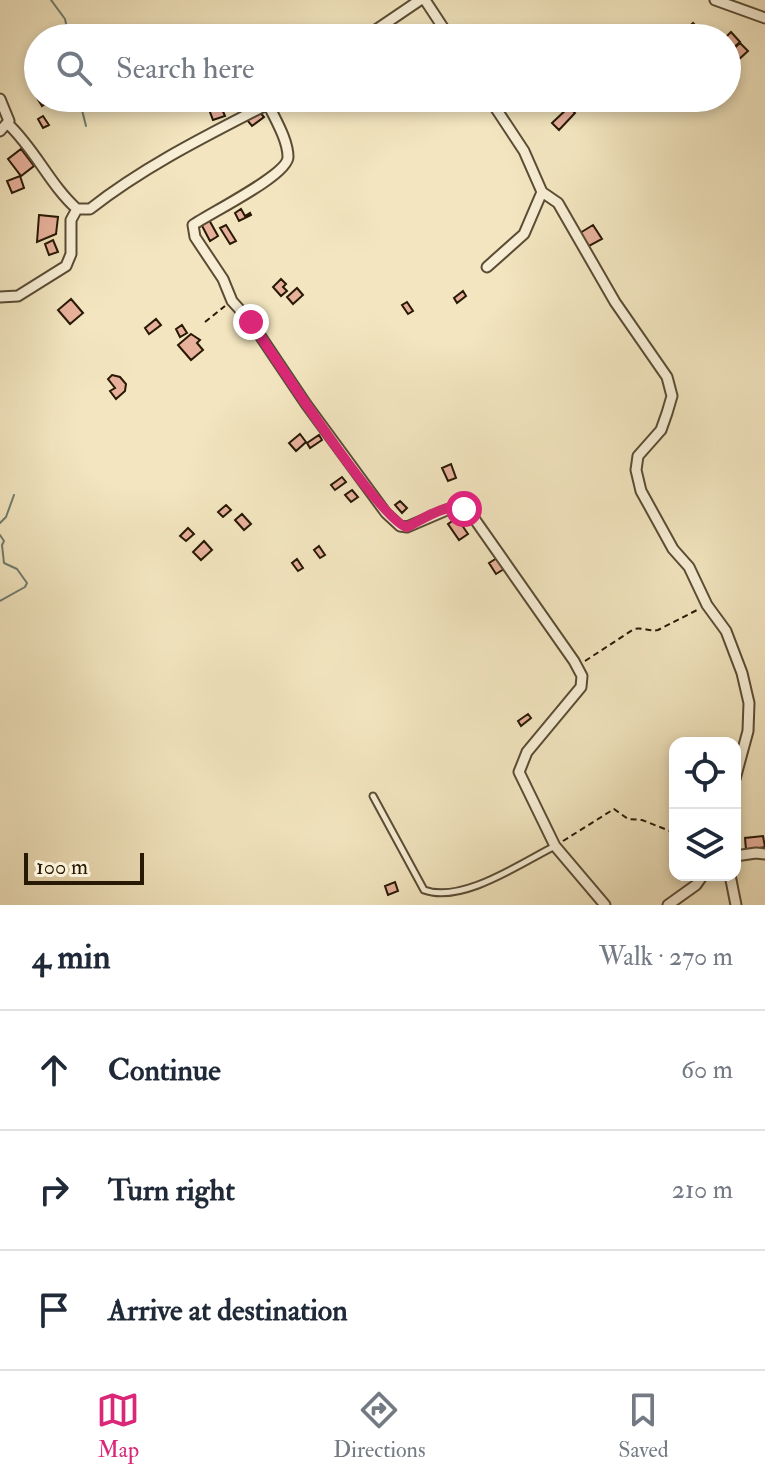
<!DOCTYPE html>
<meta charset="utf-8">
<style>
:root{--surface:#fff;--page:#f6f6f7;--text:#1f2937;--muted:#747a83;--line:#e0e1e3;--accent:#db2777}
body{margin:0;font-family:"IM FELL Double Pica",serif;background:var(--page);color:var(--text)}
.controls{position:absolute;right:24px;bottom:24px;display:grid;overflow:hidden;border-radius:16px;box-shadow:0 4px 12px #0003}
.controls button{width:72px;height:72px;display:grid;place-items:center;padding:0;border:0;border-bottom:2px solid var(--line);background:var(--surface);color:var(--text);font:40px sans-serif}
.scale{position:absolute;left:24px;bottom:20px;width:120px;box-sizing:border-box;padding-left:8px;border:4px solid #281905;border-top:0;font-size:22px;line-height:28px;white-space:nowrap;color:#281905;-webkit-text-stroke:6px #f7eed5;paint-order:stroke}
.stop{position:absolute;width:24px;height:24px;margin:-18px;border:6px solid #db2777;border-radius:50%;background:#fff}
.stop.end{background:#db2777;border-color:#fff;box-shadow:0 2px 8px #0008}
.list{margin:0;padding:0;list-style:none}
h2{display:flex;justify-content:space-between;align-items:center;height:104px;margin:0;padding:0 32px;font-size:34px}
h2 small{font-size:26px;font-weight:400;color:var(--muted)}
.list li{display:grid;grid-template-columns:52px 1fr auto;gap:24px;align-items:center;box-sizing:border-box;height:120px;padding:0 32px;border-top:2px solid var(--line)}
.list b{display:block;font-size:30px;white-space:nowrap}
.list em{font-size:26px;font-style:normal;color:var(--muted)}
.icon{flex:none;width:44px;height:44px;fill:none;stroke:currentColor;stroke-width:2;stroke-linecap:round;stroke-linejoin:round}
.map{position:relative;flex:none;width:765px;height:905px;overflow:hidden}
.search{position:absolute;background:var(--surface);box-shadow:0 4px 12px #0003;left:24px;right:24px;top:24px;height:88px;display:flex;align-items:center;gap:20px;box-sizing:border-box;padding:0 28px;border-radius:44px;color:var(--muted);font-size:30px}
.sheet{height:464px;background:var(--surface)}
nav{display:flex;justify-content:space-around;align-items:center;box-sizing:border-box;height:112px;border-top:2px solid var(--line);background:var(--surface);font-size:22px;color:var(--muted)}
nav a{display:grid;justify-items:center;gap:4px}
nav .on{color:var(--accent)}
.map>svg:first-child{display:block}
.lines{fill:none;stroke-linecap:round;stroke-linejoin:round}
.stream{stroke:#6e7c6f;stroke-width:2}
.building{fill:#e8b19c;stroke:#281905;stroke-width:2}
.lane-casing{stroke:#5a4c34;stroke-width:9}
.street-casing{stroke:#5a4c34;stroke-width:13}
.path{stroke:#281905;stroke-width:2;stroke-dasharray:6 4;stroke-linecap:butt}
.lane{stroke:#f7eed5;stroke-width:5}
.street{stroke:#f7eed5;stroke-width:9}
.route{stroke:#db2777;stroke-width:10}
</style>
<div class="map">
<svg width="765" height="905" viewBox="0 0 765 905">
<rect width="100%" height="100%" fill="#f2e5bf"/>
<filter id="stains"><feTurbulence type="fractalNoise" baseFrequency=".0025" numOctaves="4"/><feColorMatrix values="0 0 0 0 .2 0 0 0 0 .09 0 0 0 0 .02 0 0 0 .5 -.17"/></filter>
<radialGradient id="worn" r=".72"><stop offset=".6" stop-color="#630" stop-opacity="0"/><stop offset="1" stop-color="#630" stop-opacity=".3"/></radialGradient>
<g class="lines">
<path class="stream" d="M51,0L65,19L69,38
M79,98L86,126
M0,523L6,517L14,495
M0,535L4,541L2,545L4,563L17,569L27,583L25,587L0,601"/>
</g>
<path class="building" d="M693,23L698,28L689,38L683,33Z
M731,32L740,42L727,53V38H725Z
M740,43L748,51L736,62L728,54Z
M38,91V98H47L49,101L42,106L34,93Z
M218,100L225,116L213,120L207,104Z
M569,107L575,113L559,130L552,123Z
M259,111L264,117L252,126L247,120Z
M43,116L49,125L43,128L38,119Z
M21,149L34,166L21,176L8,159Z
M20,176L24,188L12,193L7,181Z
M241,209L245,216L250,213L251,215L239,221L235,213Z
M39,215L58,217L56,234L37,242Z
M208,218L218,236L210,241L200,222Z
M226,225L236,241L230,244L220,228Z
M593,225L602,239L589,246L580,233Z
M53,240L58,252L49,255L45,244Z
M281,279L286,284L283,287L287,291L281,296L273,287Z
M297,288L303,295L293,304L287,297Z
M463,291L466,296L457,303L454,298Z
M71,299L83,313L70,324L58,310Z
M407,302L413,311L408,314L402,305Z
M156,319L161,325L149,334L145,328Z
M182,325L187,333L180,337L176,329Z
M191,334L200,340L197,343L203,350L191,360L178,345Z
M112,375L120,377L126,384L125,391L116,399L110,391L115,388L108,379Z
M300,434L306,442L296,451L289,443Z
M319,435L322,440L310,448L307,443Z
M451,464L456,478L448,481L442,468Z
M342,477L346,482L335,490L331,485Z
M352,490L358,497L351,502L345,495Z
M400,501L407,508L402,513L395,505Z
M226,505L231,510L223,517L218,512Z
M242,514L251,524L244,530L235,520Z
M457,518L468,534L459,540L448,524Z
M188,528L194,534L186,541L180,536Z
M204,541L212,550L201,560L193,552Z
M319,546L325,555L320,558L314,550Z
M497,558L504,569L496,574L489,563Z
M297,559L303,568L298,571L292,563Z
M528,714L531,718L521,726L518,721Z
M763,836L765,847L746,850L745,838Z
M395,882L398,891L388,895L385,886Z"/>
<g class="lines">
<defs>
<path id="lane" d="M373,796L424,890C462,904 521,863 555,846"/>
<path id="street" d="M425,0L450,38
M715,0L765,18
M364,38L420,0
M277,98L268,104C275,119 288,140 288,157C288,175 210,213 193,225L195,237L223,279L232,301L251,322L306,404L386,513L400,526L407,527L456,506L471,514L574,661L582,676L581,687L527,752L519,772L555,846L605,905
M0,99L9,121L0,131
M8,124C35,149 50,185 77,209
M542,192L558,203L615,302L667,377L672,396L667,413L661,430L638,456L636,470L641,491L673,549L689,567L707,605L726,631L742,673L749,703L748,731L735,779
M487,267L524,234L542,192L524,151L489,98
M0,297L18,296L66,266L71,254V220L77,209H90C145,166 206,136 268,104
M735,856L756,853L765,854
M730,875L736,905
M668,905L696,885L703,875"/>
</defs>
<use href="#lane" class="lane-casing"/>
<use href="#street" class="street-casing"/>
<path class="path" d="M205,322L225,306
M585,661L634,629C644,627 649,632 658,630L699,609
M563,841L614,809L628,819L642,820L675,833"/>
<use href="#lane" class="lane"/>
<use href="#street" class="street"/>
</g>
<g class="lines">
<path class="route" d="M251,322C271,352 382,523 407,527C423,519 447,502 464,509"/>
</g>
<rect width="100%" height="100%" filter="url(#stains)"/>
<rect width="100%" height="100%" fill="url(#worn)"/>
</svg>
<div class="controls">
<button><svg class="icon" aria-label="locate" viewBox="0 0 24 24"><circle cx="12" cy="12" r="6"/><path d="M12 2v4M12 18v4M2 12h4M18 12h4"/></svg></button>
<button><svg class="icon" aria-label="layers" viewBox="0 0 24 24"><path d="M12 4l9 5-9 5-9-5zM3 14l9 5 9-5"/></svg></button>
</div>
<div class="scale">100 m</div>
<div class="stop" style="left:464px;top:509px"></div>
<div class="stop end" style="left:251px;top:322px"></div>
<div class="search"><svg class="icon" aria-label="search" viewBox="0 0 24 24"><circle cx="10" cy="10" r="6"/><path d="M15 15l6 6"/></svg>Search here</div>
</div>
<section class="sheet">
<h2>4 min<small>Walk · 270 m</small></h2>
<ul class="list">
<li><svg class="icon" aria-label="ahead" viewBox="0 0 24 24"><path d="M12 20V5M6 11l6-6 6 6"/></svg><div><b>Continue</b></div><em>60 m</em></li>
<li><svg class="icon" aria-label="right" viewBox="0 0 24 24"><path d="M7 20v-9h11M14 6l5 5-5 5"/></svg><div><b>Turn right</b></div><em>210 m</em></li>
<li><svg class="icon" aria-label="arrive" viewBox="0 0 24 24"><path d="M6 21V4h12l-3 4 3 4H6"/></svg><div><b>Arrive at destination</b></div></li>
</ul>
</section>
<nav>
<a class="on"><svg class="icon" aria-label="map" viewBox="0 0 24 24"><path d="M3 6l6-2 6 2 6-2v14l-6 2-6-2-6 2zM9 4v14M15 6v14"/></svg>Map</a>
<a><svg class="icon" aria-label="directions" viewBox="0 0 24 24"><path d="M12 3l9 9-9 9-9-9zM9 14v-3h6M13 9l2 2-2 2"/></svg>Directions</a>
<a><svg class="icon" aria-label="saved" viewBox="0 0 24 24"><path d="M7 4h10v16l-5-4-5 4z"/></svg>Saved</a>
</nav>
